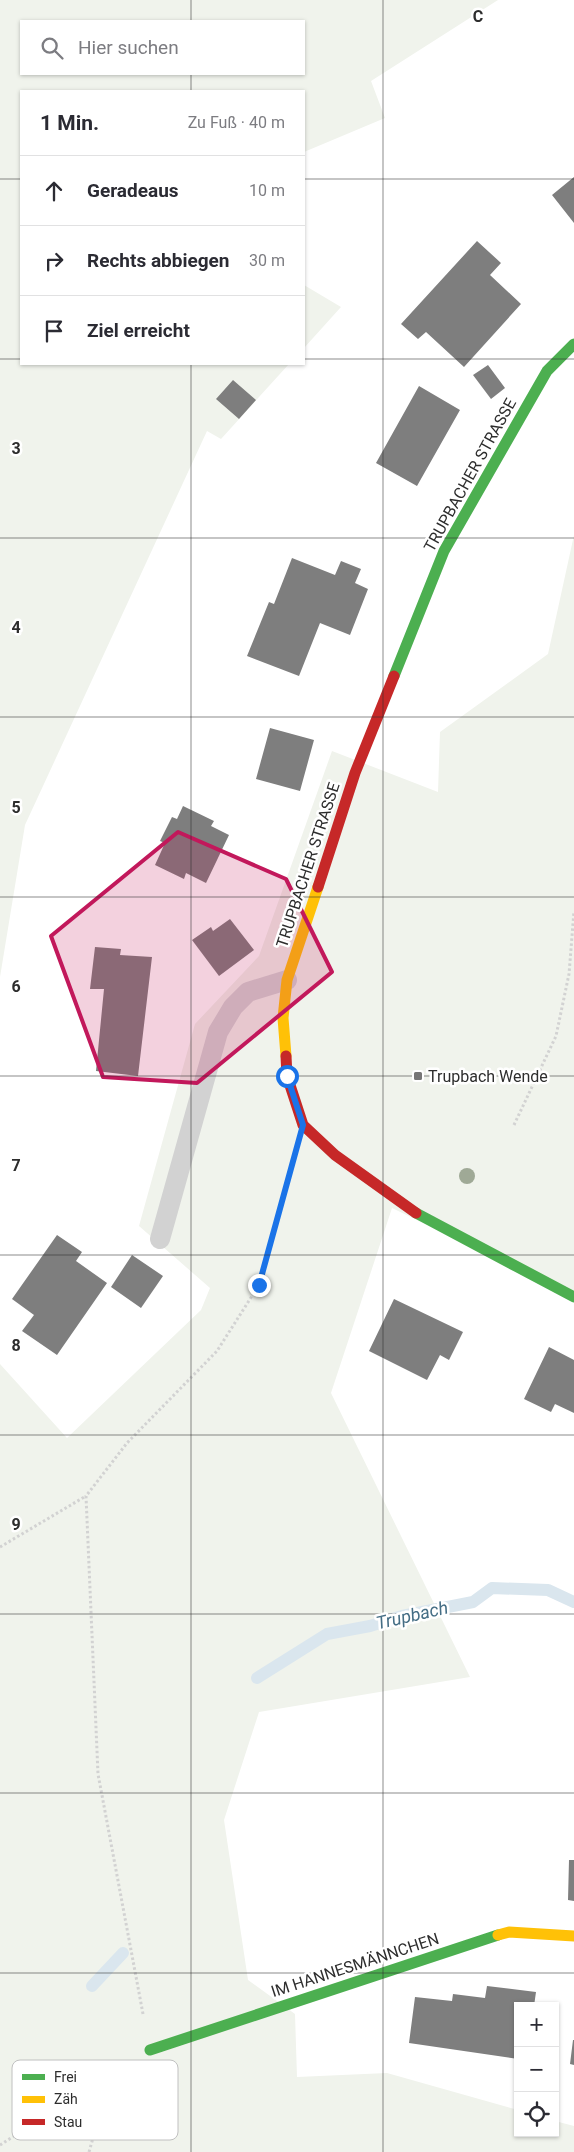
<!DOCTYPE html>
<html lang="de">
<meta charset="utf-8">
<style>
:root{--surface:#fff;--page:#f7f7f7;--text:#2b2b33;--muted:#7c7c81;--line:#e1e1e2}
body{margin:0;font-family:Roboto,sans-serif;background:var(--page);color:var(--text)}
.controls{position:absolute;right:15px;bottom:15px;display:grid;overflow:hidden;border-radius:0px;box-shadow:0 1px 4px #0004}
.controls button{width:45px;height:45px;display:grid;place-items:center;padding:0;border:0;border-bottom:1px solid var(--line);background:var(--surface);color:var(--text);font:25px sans-serif}
.stop{position:absolute;width:15px;height:15px;margin:-11px;border:4px solid #1a73e8;border-radius:50%;background:#fff}
.stop.end{background:#1a73e8;border-color:#fff;box-shadow:0 1px 5px #0008}
.list{margin:0;padding:0;list-style:none}
h2{display:flex;justify-content:space-between;align-items:center;height:65px;margin:0;padding:0 20px;font-size:21px}
h2 small{font-size:16px;font-weight:400;color:var(--muted)}
.list li{display:grid;grid-template-columns:32px 1fr auto;gap:15px;align-items:center;box-sizing:border-box;height:70px;padding:0 20px;border-top:1px solid var(--line)}
.list b{display:block;font-size:19px;white-space:nowrap}
.list em{font-size:16px;font-style:normal;color:var(--muted)}
.icon{flex:none;width:28px;height:28px;fill:none;stroke:currentColor;stroke-width:2;stroke-linecap:round;stroke-linejoin:round}
.map{position:relative;flex:none;width:574px;height:2152px;overflow:hidden}
.search{position:absolute;background:var(--surface);box-shadow:0 1px 4px #0004;left:20px;top:20px;width:285px;height:55px;display:flex;align-items:center;gap:12px;box-sizing:border-box;padding:0 18px;border-radius:0px;color:var(--muted);font-size:19px}
.panel{position:absolute;background:var(--surface);box-shadow:0 1px 4px #0004;left:20px;top:90px;width:285px;height:275px;border-radius:0px}
.map>svg:first-child{display:block}
.green{fill:#f0f3ec;fill-rule:evenodd}
.lines{fill:none;stroke-linecap:round;stroke-linejoin:round}
.stream{stroke:#dae6ee;stroke-width:12}
.building{fill:#7e7e7e}
.path{stroke:#d2d2d2;stroke-width:3;stroke-dasharray:2.5 2.5;stroke-linecap:butt}
.lane{stroke:#d2d2d2;stroke-width:20}
.fast{stroke:#4caf50;stroke-width:11}
.slow{stroke:#ffc107;stroke-width:11}
.jam{stroke:#c62828;stroke-width:11}
.tree{fill:#9fa996}
.route{stroke:#1a73e8;stroke-width:6}
.marked{fill:#c2185b;fill-opacity:0.2;stroke:#c2185b;stroke-width:4;stroke-linejoin:round}
.grid{fill:none;stroke:#2d2d2d;stroke-width:1;stroke-opacity:0.55}
.poi-dot{fill:#767676;stroke:#fff;stroke-width:2}
.labels{text-anchor:middle;dominant-baseline:central;stroke-width:5;stroke-linejoin:round;paint-order:stroke}
.street-label{font-size:16px;fill:#2d2d2d;stroke:#fff}
.poi-label{font-size:16px;fill:#2d2d2d;stroke:#fff;text-anchor:start}
.water-label{font-size:18px;font-style:italic;fill:#456e85;stroke:#fff}
.key{fill:#fff;stroke:#c0c0c0;stroke-width:1}
.key-label{font-size:14px;fill:#2d2d2d}
.grid-label{font-size:16px;text-anchor:middle;font-weight:bold;fill:#2d2d2d;stroke:#fff;stroke-width:5;stroke-linejoin:round;paint-order:stroke}
</style>
<div class="map">
<svg width="574" height="2152" viewBox="0 0 574 2152">
<rect width="100%" height="100%" fill="#fff"/>
<path class="green" d="M0,0H498L371,81L385,118L304,152V91H21V364H289L221,439L207,431L25,825L0,977ZM21,21H304V74H21Z
M304,285L341,307L304,348Z
M574,535V1296L392,1208L331,1393L470,1677L259,1712L224,1820L248,1980L295,2014L297,2077L387,2073L518,2110V2133H555V2121L574,2126V2152H0V1364L67,1438L201,1310L210,1288L139,1226L195,1024L259,956L332,751L438,792L440,732L548,654Z"/>
<g class="lines">
<path class="stream" d="M257,1678L327,1634L370,1626L402,1616L473,1602L492,1588L548,1590L574,1602
M92,1986L123,1953"/>
</g>
<path class="building" d="M574,177V223L552,195Z
M477,241L501,263L490,275L521,304L464,367L426,332L418,339L401,324Z
M488,365L505,388L491,399L473,375Z
M233,380L256,400L239,419L216,399Z
M419,386L460,410L417,486L376,463Z
M292,558L335,575L341,561L361,569L355,583L368,589L350,635L320,623L299,676L247,656L269,602L274,604Z
M270,728L314,740L300,791L256,779Z
M183,806L214,821L211,826L229,835L206,883L186,873L184,879L155,865L165,843L160,841L172,817L177,819Z
M230,919L254,950L219,976L192,940L211,927L213,931Z
M95,947L121,949L120,955L152,957L138,1076L96,1071L104,989H90Z
M57,1235L82,1252L76,1261L107,1283L57,1355L22,1331L34,1315L12,1299Z
M132,1255L163,1276L141,1308L111,1287Z
M394,1299L463,1332L449,1360L440,1355L427,1380L369,1351Z
M549,1347L574,1360V1413L555,1404L551,1412L524,1399Z
M569,1860H574V1901L568,1900Z
M487,1986L536,1992L534,2006H518V2059L409,2043L415,1997L452,2001L453,1994L485,1998Z
M573,2040H574V2065L570,2064Z"/>
<g class="lines">
<path class="path" d="M514,1125L556,1036L569,974L574,911
M0,1547L86,1496
M143,2014L98,1774L86,1496L127,1443L217,1351L259,1285L292,1164
M0,2145L121,2068
M89,2152L111,2075"/>
<path class="lane" d="M160,1239L218,1032L233,1007L248,992L287,980"/>
<path class="fast" d="M394,676L444,551L547,371L574,344
M416,1213L574,1297
M150,2050L498,1935"/>
<path class="slow" d="M286,1056L283,1018L287,980L318,887
M498,1935L509,1932L574,1936"/>
<path class="jam" d="M318,887L355,773L394,676
M286,1056L287,1076L303,1125L335,1155L416,1213"/>
</g>
<circle class="tree" cx="467" cy="1176" r="8"/>
<g class="lines">
<path class="route" d="M259,1285L303,1125L287,1076"/>
</g>
<path class="marked" d="M178,832L286,879L332,972L197,1083L103,1077L51,936Z"/>
<path class="grid" d="M191,0V21M383,0V2152M191,74V91M0,179H21M304,179H574M0,359H21M304,359H574M191,364V2152M0,538H574M0,717H574M0,897H574M0,1076H574M0,1255H574M0,1435H574M0,1614H574M0,1793H574M0,1973H574"/>
<rect class="poi-dot" x="413" y="1071" width="10" height="10" rx="2.5"/>
<g class="labels">
<g class="street-label">
<text transform="translate(470 475) rotate(-61)">TRUPBACHER STRASSE</text>
<text transform="translate(308 865) rotate(-72)">TRUPBACHER STRASSE</text>
<text transform="translate(355 1965) rotate(-18)">IM HANNESMÄNNCHEN</text>
</g>
<g class="poi-label">
<text x="428" y="1076">Trupbach Wende</text>
</g>
<g class="water-label">
<text transform="translate(412 1615) rotate(-13)">Trupbach</text>
</g>
</g>
<rect x="12" y="2060" width="166" height="80" rx="8" class="key"/>
<rect x="22" y="2074" width="23" height="6" fill="#4caf50"/>
<rect x="22" y="2096" width="23" height="7" fill="#ffc107"/>
<rect x="22" y="2119" width="23" height="6" fill="#c62828"/>
<g class="key-label">
<text x="54" y="2082">Frei</text>
<text x="54" y="2104">Zäh</text>
<text x="54" y="2127">Stau</text>
</g>
<g class="grid-label">
<text x="478" y="22">C</text>
<text x="16" y="454">3</text>
<text x="16" y="633">4</text>
<text x="16" y="813">5</text>
<text x="16" y="992">6</text>
<text x="16" y="1171">7</text>
<text x="16" y="1351">8</text>
<text x="16" y="1530">9</text>
</g>
</svg>
<div class="controls">
<button>+</button>
<button>−</button>
<button><svg class="icon" aria-label="locate" viewBox="0 0 24 24"><circle cx="12" cy="12" r="6"/><path d="M12 2v4M12 18v4M2 12h4M18 12h4"/></svg></button>
</div>
<div class="stop" style="left:287px;top:1076px"></div>
<div class="stop end" style="left:259px;top:1285px"></div>
<div class="search"><svg class="icon" aria-label="search" viewBox="0 0 24 24"><circle cx="10" cy="10" r="6"/><path d="M15 15l6 6"/></svg>Hier suchen</div>
<section class="panel">
<h2>1 Min.<small>Zu Fuß · 40 m</small></h2>
<ul class="list">
<li><svg class="icon" aria-label="ahead" viewBox="0 0 24 24"><path d="M12 20V5M6 11l6-6 6 6"/></svg><div><b>Geradeaus</b></div><em>10 m</em></li>
<li><svg class="icon" aria-label="right" viewBox="0 0 24 24"><path d="M7 20v-9h11M14 6l5 5-5 5"/></svg><div><b>Rechts abbiegen</b></div><em>30 m</em></li>
<li><svg class="icon" aria-label="arrive" viewBox="0 0 24 24"><path d="M6 21V4h12l-3 4 3 4H6"/></svg><div><b>Ziel erreicht</b></div></li>
</ul>
</section>
</div>
